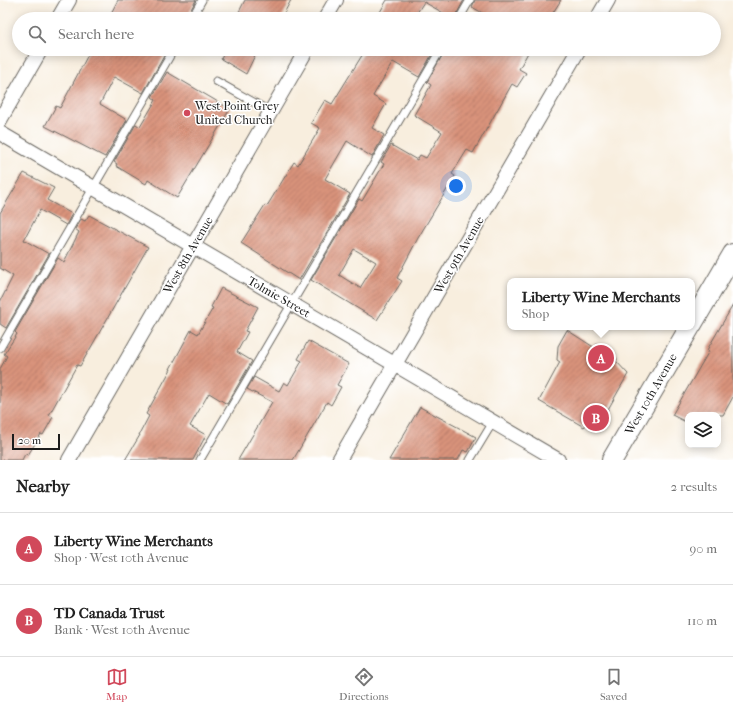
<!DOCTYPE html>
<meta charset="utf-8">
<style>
:root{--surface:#fff;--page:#f6f6f6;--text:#222;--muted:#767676;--line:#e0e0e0;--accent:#d1495b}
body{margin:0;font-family:"IM FELL French Canon",serif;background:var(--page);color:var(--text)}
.controls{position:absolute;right:12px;bottom:12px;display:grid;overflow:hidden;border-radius:8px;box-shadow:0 2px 10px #0003}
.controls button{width:36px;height:36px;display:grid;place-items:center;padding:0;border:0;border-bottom:1px solid var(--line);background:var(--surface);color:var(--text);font:20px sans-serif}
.scale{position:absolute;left:12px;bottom:10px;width:48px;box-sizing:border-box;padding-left:4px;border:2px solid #1c1c1c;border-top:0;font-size:11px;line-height:14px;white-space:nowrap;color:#1c1c1c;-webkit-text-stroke:3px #fff;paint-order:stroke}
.you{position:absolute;left:456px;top:186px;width:14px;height:14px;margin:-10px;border:3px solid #fff;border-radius:50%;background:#1a73e8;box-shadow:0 0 0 6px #1a73e833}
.badge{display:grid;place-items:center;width:26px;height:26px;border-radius:50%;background:var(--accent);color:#fff;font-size:13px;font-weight:700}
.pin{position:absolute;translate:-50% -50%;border:2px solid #fff;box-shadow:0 1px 4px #0006}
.popup{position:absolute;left:507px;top:278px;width:188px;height:52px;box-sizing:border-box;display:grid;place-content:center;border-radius:8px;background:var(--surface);filter:drop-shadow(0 1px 3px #0005);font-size:13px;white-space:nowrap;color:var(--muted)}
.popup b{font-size:15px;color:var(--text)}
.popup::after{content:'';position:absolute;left:50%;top:100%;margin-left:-8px;border:8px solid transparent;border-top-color:var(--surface)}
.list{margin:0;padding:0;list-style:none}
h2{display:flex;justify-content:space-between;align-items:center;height:52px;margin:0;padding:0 16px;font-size:17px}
h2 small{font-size:13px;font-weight:400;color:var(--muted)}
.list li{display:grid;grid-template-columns:26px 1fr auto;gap:12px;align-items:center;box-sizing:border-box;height:72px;padding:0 16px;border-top:1px solid var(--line)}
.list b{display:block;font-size:15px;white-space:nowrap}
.list p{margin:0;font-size:13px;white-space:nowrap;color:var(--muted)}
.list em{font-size:13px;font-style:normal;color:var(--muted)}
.icon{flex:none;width:22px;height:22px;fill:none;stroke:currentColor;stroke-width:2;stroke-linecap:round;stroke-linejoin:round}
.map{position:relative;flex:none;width:733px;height:460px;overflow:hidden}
.search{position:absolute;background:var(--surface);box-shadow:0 2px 10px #0003;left:12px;right:12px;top:12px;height:44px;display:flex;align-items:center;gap:10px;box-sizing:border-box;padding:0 14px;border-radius:22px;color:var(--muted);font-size:15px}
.sheet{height:196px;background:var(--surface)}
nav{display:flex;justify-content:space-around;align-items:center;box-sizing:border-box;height:56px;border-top:1px solid var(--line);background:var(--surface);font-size:11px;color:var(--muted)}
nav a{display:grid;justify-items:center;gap:2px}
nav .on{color:var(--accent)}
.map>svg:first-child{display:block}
.building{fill:url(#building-hatch);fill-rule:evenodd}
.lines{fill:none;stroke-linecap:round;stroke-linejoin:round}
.lane-casing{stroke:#696660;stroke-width:9}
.street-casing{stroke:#696660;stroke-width:16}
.secondary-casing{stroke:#696660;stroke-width:22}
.lane{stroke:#fff;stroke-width:7}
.street{stroke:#fff;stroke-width:14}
.secondary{stroke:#fff;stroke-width:20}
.poi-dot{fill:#d1495b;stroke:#fff;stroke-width:1.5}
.labels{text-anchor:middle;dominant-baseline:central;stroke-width:3;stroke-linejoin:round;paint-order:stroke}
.poi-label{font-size:12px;fill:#1c1c1c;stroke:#fff;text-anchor:start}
.street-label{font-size:12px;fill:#1c1c1c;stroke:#fff}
</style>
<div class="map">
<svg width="733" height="460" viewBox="0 0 733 460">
<defs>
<pattern id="building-hatch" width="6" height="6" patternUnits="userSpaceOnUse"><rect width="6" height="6" fill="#d9937c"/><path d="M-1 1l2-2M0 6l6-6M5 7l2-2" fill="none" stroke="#af7765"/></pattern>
</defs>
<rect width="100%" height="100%" fill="#fff"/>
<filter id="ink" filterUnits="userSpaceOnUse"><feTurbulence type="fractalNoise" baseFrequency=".025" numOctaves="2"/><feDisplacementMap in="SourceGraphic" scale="8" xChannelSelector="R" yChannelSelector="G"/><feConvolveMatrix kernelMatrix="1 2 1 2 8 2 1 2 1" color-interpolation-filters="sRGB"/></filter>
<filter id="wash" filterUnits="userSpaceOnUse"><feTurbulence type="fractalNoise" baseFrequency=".012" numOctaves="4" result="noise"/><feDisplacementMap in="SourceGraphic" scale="16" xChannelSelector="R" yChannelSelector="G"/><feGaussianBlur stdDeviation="0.9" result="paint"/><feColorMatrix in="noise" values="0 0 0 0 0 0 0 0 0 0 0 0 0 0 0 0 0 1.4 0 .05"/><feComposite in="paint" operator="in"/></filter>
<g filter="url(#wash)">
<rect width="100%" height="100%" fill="#f8eede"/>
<g id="blocks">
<path class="building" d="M118,0H196L186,19H108Z
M245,0H291L281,19H248L238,14Z
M387,0H464L454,19L424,2L413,19H376Z
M475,0H561L549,19H493L472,7Z
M91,49H168L143,93L114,77L100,104L127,120L105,157L45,126L56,106L60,108Z
M226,49H258L246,74L221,59Z
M366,49H435L419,77L393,62L373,96L386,104L372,128L384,135L372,157L347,141L325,179L350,194L299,280L241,243L265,205L267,206L294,162L298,165L320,128L311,123L325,100L332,104Z
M446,49H530L519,69L526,73L517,87L512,84L473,153L467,150L452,174L455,176L418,238L397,278L402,281L377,320L311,280L359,199L362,201L384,164L381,162L391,145L417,160L420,155L426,158L442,132L414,115L431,85L427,82ZM354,249L376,262L360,288L339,275Z
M167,72L230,109L177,198L148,180L146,184L116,166L117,164L114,162L136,124L140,127L156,100L152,97Z
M24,173L54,188L47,200L72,214L66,225L40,210L24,240L49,254L6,328L0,324V302L13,276L0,268V213Z
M89,215L148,247L90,349L80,366L77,365L49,415L53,417L43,435L41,434L28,455L25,454L22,460H0V369L7,356L4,354L17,334L15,332L58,258L64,262L79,232L75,229L81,219L85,221Z
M221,288L258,307L245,331L248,332L237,352L252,361L227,404L209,393L190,426L206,435L193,460H125L140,435H139L149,416L146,414L171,369H170L191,330L198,334L213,308L211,307Z
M733,305V397L723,415H688V423L672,415L709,351L707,350Z
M567,330L595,348L597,344L611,351L617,359L616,361L628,374L598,427L586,425L584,427L539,401L560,362L557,360L558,346Z
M308,341L349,364L337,385L341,387L331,405L327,402L293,460H238L272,402L247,389L254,377L279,391L284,382L288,385L302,361L298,359Z
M420,407L476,437L468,452L463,450L458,460H389Z"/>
</g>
</g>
<g filter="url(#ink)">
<use href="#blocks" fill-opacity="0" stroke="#696660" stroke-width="1"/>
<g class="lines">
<defs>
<path id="lane" d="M191,19L202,0
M459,19L470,0
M216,81L271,112
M0,348L174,49
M200,460L441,49
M470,460L493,422"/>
<path id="street" d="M58,19L69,0
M325,19L336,0
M597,19L608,0
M0,120L41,49
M0,133L558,460
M69,460L307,49
M339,460L579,49"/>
<path id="secondary" d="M692,324L733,254
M612,460L690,327"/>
</defs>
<use href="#lane" class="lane-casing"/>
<use href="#street" class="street-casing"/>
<use href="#secondary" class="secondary-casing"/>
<use href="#lane" class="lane"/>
<use href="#street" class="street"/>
<use href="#secondary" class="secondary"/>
</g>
</g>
<circle class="poi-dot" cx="187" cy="113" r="4"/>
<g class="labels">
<g class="poi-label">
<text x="195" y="106">West Point Grey<tspan x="195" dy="14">United Church</tspan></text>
</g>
<g class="street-label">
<text transform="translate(188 255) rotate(-60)">West 8th Avenue</text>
<text transform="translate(459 255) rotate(-60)">West 9th Avenue</text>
<text transform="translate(279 297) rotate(30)">Tolmie Street</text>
<text transform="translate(651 394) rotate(-60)">West 10th Avenue</text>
</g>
</g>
</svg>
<div class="controls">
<button><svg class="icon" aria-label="layers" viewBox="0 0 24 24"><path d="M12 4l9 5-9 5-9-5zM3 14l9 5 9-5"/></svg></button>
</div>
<div class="scale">20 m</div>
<div class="you"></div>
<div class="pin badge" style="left:601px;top:358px">A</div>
<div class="popup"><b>Liberty Wine Merchants</b>Shop</div>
<div class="pin badge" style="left:596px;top:418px">B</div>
<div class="search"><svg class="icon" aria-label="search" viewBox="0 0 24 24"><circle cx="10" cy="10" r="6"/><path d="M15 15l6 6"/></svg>Search here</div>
</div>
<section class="sheet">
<h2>Nearby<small>2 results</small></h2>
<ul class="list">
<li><span class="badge">A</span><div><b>Liberty Wine Merchants</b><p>Shop · West 10th Avenue</p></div><em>90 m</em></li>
<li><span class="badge">B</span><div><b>TD Canada Trust</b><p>Bank · West 10th Avenue</p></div><em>110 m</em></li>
</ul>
</section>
<nav>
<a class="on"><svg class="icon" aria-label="map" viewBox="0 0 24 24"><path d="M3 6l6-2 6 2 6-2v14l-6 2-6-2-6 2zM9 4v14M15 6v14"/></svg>Map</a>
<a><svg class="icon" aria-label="directions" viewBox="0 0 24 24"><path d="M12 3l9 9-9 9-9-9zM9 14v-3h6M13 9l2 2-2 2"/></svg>Directions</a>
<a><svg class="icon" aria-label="saved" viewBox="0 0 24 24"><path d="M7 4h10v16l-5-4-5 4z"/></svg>Saved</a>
</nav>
